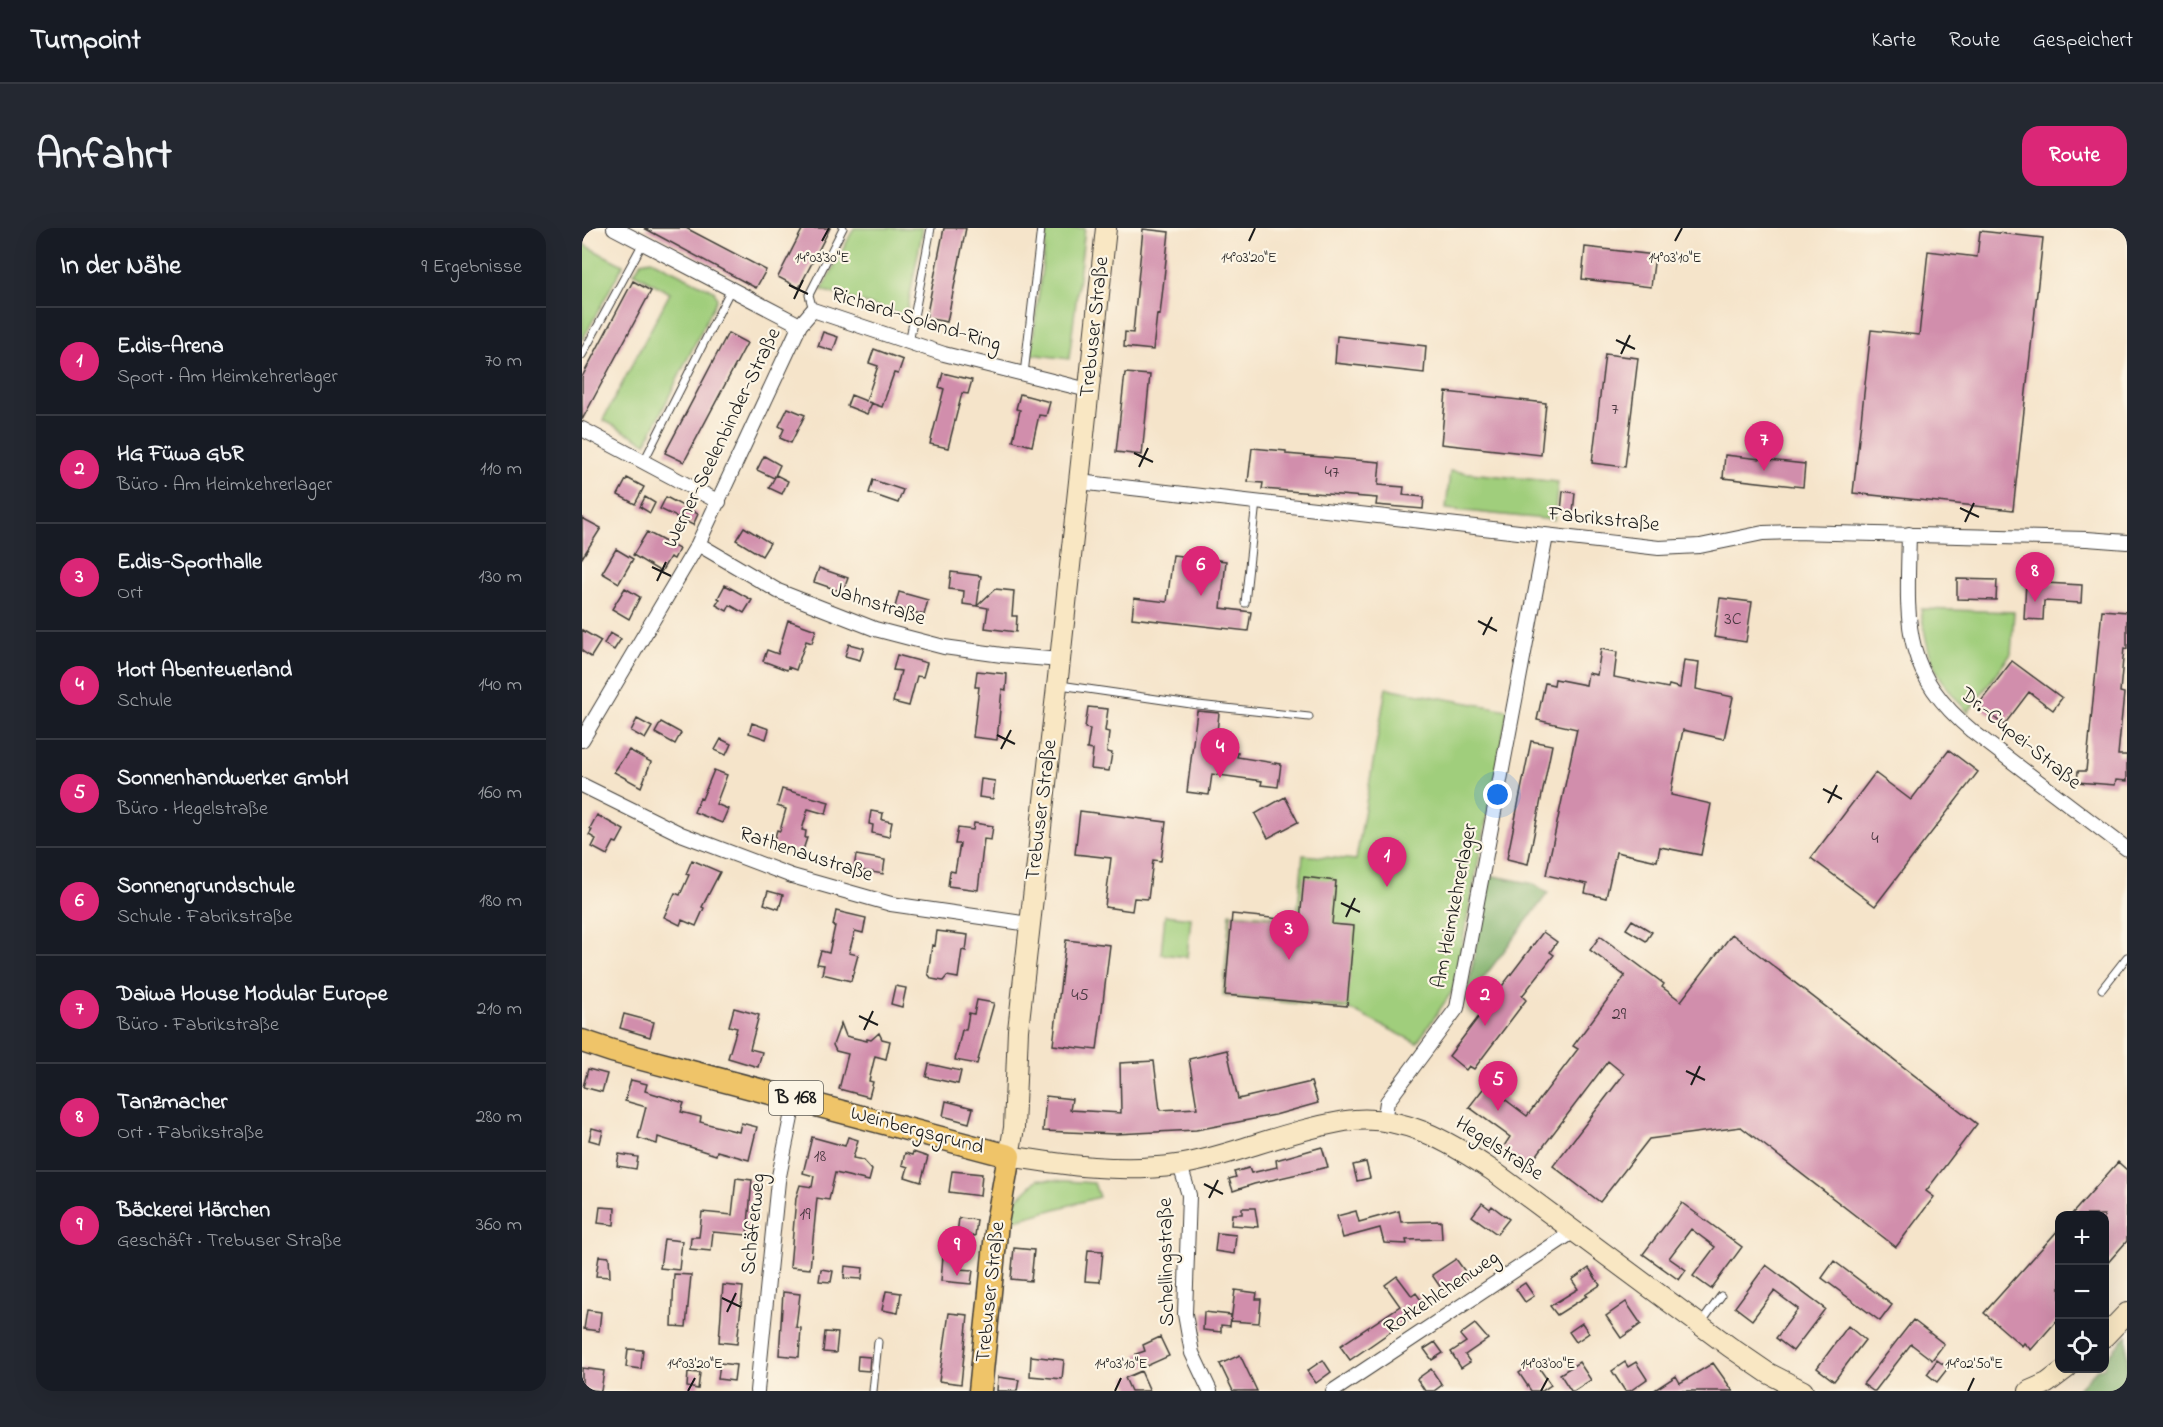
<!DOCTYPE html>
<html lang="de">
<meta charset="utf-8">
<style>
:root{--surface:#171b24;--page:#242831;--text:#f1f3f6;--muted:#9ea1a6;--line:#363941;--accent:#db2777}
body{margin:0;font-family:"Indie Flower",sans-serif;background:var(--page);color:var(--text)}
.controls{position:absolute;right:18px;bottom:18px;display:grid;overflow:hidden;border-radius:12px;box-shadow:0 6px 24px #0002}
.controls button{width:54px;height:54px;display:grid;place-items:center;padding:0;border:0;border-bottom:2px solid var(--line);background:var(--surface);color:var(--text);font:30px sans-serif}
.you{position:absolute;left:916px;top:567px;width:21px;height:21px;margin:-15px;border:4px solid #fff;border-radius:50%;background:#1a73e8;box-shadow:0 0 0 9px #1a73e833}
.badge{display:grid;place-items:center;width:39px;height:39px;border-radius:50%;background:var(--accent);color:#fff;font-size:20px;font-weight:700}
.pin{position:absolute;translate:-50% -50px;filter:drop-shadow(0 2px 3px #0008)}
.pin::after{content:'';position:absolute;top:32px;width:21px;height:18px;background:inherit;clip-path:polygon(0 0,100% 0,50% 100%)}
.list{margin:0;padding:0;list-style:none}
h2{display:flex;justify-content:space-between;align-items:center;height:78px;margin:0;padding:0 24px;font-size:26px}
h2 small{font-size:20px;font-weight:400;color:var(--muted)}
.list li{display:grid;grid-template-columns:39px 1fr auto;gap:18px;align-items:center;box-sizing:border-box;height:108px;padding:0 24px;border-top:2px solid var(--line)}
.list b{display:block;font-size:22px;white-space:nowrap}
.list p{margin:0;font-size:20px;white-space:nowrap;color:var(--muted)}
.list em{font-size:20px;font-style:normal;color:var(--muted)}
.icon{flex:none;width:33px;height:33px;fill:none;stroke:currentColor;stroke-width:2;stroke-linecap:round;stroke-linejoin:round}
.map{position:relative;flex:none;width:1545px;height:1163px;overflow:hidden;border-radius:18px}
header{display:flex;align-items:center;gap:36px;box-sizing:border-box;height:84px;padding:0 30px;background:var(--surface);border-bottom:2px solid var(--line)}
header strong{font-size:28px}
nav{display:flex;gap:33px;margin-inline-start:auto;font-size:21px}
.intro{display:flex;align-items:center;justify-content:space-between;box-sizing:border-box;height:144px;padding:0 36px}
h1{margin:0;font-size:42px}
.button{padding:15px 27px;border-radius:18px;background:var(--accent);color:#fff;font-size:21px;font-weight:700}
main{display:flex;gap:36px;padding:0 36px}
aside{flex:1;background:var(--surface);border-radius:18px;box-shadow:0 6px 24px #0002}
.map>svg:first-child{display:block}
.green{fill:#a0ce7c;stroke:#5e754c;stroke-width:1.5}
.forest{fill:#80b16c;stroke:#4e6644;stroke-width:1.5}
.building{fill:#d18eac}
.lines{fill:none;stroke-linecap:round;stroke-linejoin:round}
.lane-casing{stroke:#3d3a36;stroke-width:9}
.street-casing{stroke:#3d3a36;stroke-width:16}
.secondary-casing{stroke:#3d3a36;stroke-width:22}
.primary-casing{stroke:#3d3a36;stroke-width:25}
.lane{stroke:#fff;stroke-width:7}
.street{stroke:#fff;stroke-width:14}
.secondary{stroke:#f9e7c3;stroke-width:20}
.primary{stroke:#efc469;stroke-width:22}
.ticks{fill:none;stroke:#1c1c1c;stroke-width:2}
.labels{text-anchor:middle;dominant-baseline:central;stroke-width:4.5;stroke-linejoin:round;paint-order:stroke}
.number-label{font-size:18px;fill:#493840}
.shield{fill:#fcf5e5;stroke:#5f5d58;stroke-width:1.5}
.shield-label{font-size:20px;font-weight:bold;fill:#1c1c1c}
.street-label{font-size:21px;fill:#1c1c1c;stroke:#fcf5e5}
.ticks-label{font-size:15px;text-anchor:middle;fill:#1c1c1c;stroke:#fcf5e5;stroke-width:4.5;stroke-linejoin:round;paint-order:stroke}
</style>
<header>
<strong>Turnpoint</strong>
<nav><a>Karte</a><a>Route</a><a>Gespeichert</a></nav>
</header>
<div class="intro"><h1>Anfahrt</h1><a class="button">Route</a></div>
<main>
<aside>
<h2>In der Nähe<small>9 Ergebnisse</small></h2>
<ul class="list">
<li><span class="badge">1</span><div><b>E.dis-Arena</b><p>Sport · Am Heimkehrerlager</p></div><em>70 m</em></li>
<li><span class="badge">2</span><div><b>HG Füwa GbR</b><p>Büro · Am Heimkehrerlager</p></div><em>110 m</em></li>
<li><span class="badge">3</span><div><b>E.dis-Sporthalle</b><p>Ort</p></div><em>130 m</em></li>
<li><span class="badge">4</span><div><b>Hort Abenteuerland</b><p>Schule</p></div><em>140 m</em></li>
<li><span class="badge">5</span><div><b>Sonnenhandwerker GmbH</b><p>Büro · Hegelstraße</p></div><em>160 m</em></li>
<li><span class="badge">6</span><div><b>Sonnengrundschule</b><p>Schule · Fabrikstraße</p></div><em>180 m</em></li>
<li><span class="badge">7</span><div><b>Daiwa House Modular Europe</b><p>Büro · Fabrikstraße</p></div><em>210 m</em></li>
<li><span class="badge">8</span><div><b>Tanzmacher</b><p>Ort · Fabrikstraße</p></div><em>280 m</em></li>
<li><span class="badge">9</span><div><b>Bäckerei Härchen</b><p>Geschäft · Trebuser Straße</p></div><em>360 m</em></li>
</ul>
</aside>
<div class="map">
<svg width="1545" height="1163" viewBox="0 0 1545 1163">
<rect width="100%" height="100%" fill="#fcf5e5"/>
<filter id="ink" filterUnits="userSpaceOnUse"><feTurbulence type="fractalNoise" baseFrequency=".0167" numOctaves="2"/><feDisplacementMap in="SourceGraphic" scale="12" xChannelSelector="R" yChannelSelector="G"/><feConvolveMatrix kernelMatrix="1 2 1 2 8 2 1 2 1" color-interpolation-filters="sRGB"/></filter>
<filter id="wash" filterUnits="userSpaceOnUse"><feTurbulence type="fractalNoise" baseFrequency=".008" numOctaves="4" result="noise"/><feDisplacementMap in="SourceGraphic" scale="24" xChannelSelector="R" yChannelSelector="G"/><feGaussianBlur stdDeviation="1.35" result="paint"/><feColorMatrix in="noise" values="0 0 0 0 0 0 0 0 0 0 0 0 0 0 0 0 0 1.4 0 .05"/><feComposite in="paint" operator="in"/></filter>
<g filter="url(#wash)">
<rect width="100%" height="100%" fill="#f5e4ca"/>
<path class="green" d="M272,0H341L324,88L240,62Z
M465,0H503L487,131L449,126Z
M0,16L41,37L0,113Z
M69,32L132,63L135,71L64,215L21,192L88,65L52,45L59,34Z
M868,243L976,254L972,292L864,281Z
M1339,381L1432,384L1429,426L1386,484C1352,449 1345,428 1339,381Z
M804,460L926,482L871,762L835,815L767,781L641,768L648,685L715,690L721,627L774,632Z
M583,687L609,690L605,729L579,726Z
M456,951L512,955L517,969L427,994L433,973Z"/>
<path class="forest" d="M907,647L952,656L966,665L884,773Z
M1545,1107V1163H1494L1515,1141L1522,1140L1523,1132Z"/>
<g id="blocks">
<path class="building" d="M62,0H104L184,42L174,60Z
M221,0H248L217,60L196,49Z
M362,0H384L365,94L344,90Z
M561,1L587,4L578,87L575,86L571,122L542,119L543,104L551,105Z
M1398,3L1461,10L1431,282L1271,265L1289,102L1337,107L1346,23L1395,29Z
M1003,19L1073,27L1069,59L1000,51Z
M51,53L69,63L0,192V149Z
M241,104L256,109L251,123L236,118Z
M146,105L165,115L102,234L83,225Z
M755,108L844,118L842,145L753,135Z
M292,121L321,132L316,146L312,145L300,179L286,174L290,175L285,186L265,178L269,167L284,173L296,138L287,135Z
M1023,126L1056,130L1043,239L1010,235Z
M361,145L390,152L386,166L380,165L366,220L348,216L362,161L357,159Z
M543,145L568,147L560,227L534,224Z
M864,164L964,175L959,227L859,216Z
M438,166L468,174L464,188L457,187L450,218L431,213L438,182L434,181Z
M206,180L223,187L209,215L198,210L202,201L197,198Z
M670,220L704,223V226L798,234L796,257L822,259L821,267L842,269L841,281L794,277L795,270L680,261L681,255L666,254Z
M1143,227L1223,236L1221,259L1141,250Z
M182,228L198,237L192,250L175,242Z
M194,247L206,253L200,266L187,260Z
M45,250L62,259L53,276L36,267Z
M291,252L321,262L316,275L287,265Z
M981,263L993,265L991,285L979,283Z
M63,269L73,275L68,285L58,279Z
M84,269L116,286L111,297L78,281Z
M0,290L19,300L0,330Z
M162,299L188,315L180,328L154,312Z
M65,304L97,321L92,331L88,329L79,344L51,327Z
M34,321L51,331L37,355L20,345Z
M591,327L644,333L639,380L669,384L666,403L550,390L552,370L585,374Z
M237,340L266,350L261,364L232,354Z
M369,344L399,348L395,378L381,376L382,363L367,361Z
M1375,351L1415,352L1414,372L1375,371Z
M1444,354L1500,357L1499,375L1462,373L1461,392L1442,391Z
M143,357L170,372L162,385L148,377L145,383L134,377L138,371L136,370Z
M43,360L58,369L47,391L30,381Z
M413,361L432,363L430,388H435L434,404L403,400L406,380L395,378Z
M317,364L346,372L342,387L313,379Z
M1138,370L1170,374L1164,414L1132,409Z
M1520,382L1545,384V421L1542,420L1538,464L1542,465L1536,527H1545V553L1534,552L1533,557L1495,554L1496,543H1504Z
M206,392L234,402L230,415L224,413L214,442L206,439L205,442L181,433L185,422L196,426Z
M0,402L19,413L9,429L0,423Z
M28,405L39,411L32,422L22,416Z
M267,416L282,420L278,432L263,428Z
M1019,421L1035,424L1032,449L1086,460L1087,457L1098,460L1102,432L1117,434L1114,461L1151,469L1142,511L1101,502L1090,557L1089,567L1129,576L1119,627L1078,619L1075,633L1034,624L1024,670L1003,665L1005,656L964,647L995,501L955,492L963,455L972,457L973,451L1004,457L1006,445L1015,447Z
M315,427L345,435L341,449L335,448L327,478L311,474L319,443L311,442Z
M1430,433L1480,470L1471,482L1447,464L1422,497L1396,477Z
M395,443L425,446L424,462L420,461L415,512L391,509L397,459H393Z
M506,479L526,481L523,503L527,504L525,524L530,525L527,543L509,541L511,522L505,521L508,501L503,500Z
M615,483L637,485L633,523L656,525L655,529L699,536L696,559L679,557L680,553L630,546L627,567L605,564Z
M55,491L70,499L63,511L49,503Z
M79,494L99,505L93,516L73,505Z
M170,495L187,501L184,511L167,505Z
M139,511L149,516L144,527L133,522Z
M949,513L970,517L946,636L925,631Z
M47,522L69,534L59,559L32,544Z
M1367,522L1396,544L1293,678L1229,630L1293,545L1329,572Z
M132,542L145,547L134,576L146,581L140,595L112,584L118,570L120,571Z
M399,551L413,553L411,571L397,569Z
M200,561L247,574L244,586L226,581L220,602L224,603L223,610H225L220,625L191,616L195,602L198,603L204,581L195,578Z
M703,569L716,594L686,610L673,586Z
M289,583L301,585L300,592L310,594L307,609L290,605L291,597L287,596Z
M498,583L584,594L579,633L571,632L566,671L552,670L550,683L523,679L529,630L493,626Z
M15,587L42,602L35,615L32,614L25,627L10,619L14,611L7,607L10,602L8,600Z
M392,595L411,598L409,612L402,611L396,662L366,658L368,643L373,644L378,616H373L376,600L391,602Z
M274,627L303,632L301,646L272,641Z
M110,632L138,644L120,679L122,680L114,698L100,692L98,697L82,689L93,665L98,667L107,647L104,646Z
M722,649L754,653L750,696L772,698L765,778L643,767L650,686L718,693Z
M186,663L201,667L197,681L182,676Z
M254,683L284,690L281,705L273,703L267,725L276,727L269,753L240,746L242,737L235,736L239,723L247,725L253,698H251Z
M1050,692L1070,704L1064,713L1044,701Z
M355,703L386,707L384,723L380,722L376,750L365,748L361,753L350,751L346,746L350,717L353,718Z
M961,704L975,714L968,724L972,727L940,768L944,772L892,841L887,838L884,842L867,828Z
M1150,706L1395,896L1344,963L1352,969L1314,1019L1159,899L1067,911L1018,974L971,938L1042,846L1026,833L945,940L920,921L928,909L887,879L904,857L945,888L996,821L991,818L1043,748L1008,722L1018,708L1082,756L1080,759L1099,773Z
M484,712L528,717L515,822L471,817Z
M313,758L324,760L320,779L309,776Z
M395,772L412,775L395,836L373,832L380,802H384L387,785L392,786Z
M152,780L177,787L168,821L180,824L176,839L146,830L155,800L147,798Z
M42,786L72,794L68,809L38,800Z
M259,795L264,808L285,813V811L289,812L297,805L300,811L308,813L304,831L293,828L287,853L291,854L287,869L257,861L266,826L254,823L251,817Z
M645,822L656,871L729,854L736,875L693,887L614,902L534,906L461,903L464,868L490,871L488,882L539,885L538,835L572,833L578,882L615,880L607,831Z
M347,836L379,843L376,856L344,849Z
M6,841L25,846L20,864L1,859Z
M49,852L65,856L63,863L102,875L99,884L119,889L118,894L157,904L159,895L175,899L167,932L135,923L134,927L76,909L75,916L56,910L64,879L43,873Z
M364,873L391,880L387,895L361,888Z
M10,900L21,903L18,915L7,912Z
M230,909L263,918L266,909L276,912L271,930L281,932L290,942L287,953L253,945L247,972L235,970L228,1041L208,1039L214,970L218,957L230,959L232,948L221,945Z
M740,919L746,939L672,956L651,963L647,951L654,949L652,944L667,940L669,945L695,939L694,932Z
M331,924L346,929L339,954L323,949L326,939L320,937L323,925L330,927Z
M37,926L56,929L54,941L35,938Z
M784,934L788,950L775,953L771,937Z
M1536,934L1545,942V1013L1522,1039V987H1489Z
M370,943L400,946L398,968L367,964Z
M154,950L170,952L165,1007L131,1004L129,1023L108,1021L109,1009H117L120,984L150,987Z
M900,975L908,981L910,978L927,991L915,1006L890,988Z
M1100,975L1160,1019L1129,1061L1111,1048L1133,1019L1109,1001L1087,1030L1104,1042L1097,1052L1061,1026Z
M18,979L33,980L32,997L16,995Z
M660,980H673L676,999L649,997L650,986H660Z
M774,983L777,994L817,983L819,994L859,993L860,1011L824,1012L825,1016L802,1015L798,1000L761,1010L755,988Z
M377,990L395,992L393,1008L375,1006Z
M1478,1000V1089L1449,1122L1442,1115L1440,1118L1402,1085Z
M635,1005L654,1007L652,1026L633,1023Z
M82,1011L100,1013L97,1042L78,1040Z
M362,1015L379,1016L376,1041L391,1042L389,1056L359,1053Z
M432,1020L452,1022L449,1053L429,1051Z
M506,1022L521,1023L518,1054L503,1053Z
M17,1028L27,1029L28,1049L14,1048Z
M874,1031L887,1049L863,1066L850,1047Z
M1252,1033L1310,1077L1298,1093L1240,1050Z
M1184,1037L1243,1081L1211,1123L1194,1110L1216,1081L1192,1063L1170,1092L1153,1079Z
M263,1038L281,1040L280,1051L262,1050Z
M1007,1040L1018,1057L1003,1067L1005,1068L975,1087L968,1078L996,1061L990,1052Z
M239,1041L251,1043L249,1054L237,1053Z
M92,1046L109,1047L104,1099L90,1098Z
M815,1048L830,1068L834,1065L844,1079L768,1132L758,1118L818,1078L803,1057Z
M943,1055L952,1068L943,1074L934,1061Z
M141,1057L161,1059L155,1116L137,1114Z
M653,1062L675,1065L674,1071H679L677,1095L649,1093Z
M304,1063L319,1065L316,1085L300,1082Z
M201,1064L218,1066L214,1099L219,1100L217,1129L197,1127Z
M1044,1074L1059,1096L1039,1110L1024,1088Z
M5,1082L19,1084L17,1103L2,1101Z
M622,1084L649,1087L648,1098L639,1097V1104L621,1102Z
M367,1085L386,1087L379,1156L357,1153Z
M1331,1092L1362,1116L1350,1132L1329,1116L1293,1163H1291L1281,1156Z
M1000,1095L1007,1105L994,1114L987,1104Z
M893,1096L906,1111L883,1127L888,1134L879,1140L869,1124L884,1114L878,1107Z
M1266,1098L1283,1112L1252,1153L1235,1140Z
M243,1104L256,1105L254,1125L241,1124Z
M578,1109L587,1128L560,1140L554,1126L563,1123L561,1117Z
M853,1114L861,1125L850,1132L842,1121Z
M46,1121L61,1122L59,1141L44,1139Z
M658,1127L675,1163H651L638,1136Z
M276,1128L288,1129L287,1143L275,1142Z
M449,1128L482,1132L480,1151L448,1148Z
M741,1132L749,1144L734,1155L725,1143Z
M1355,1132L1366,1140L1355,1154L1345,1146Z
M953,1134L969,1157L960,1163H949L937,1145Z
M997,1134L1009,1152L992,1163H989L978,1146Z
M1043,1134L1046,1139L1054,1134L1065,1151L1048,1163H1043L1030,1143Z
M138,1135L154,1137L152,1153L136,1151Z
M1131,1135L1151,1163H1071L1094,1148L1098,1155Z
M0,1140L22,1143L19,1163L0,1161Z
M849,1141L860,1157L852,1163H843L835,1151Z
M559,1143L568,1163H549L543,1150Z
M106,1144L118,1145L116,1161L105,1159Z
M416,1149L437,1152L435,1163H415Z"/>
</g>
</g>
<g filter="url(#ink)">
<use href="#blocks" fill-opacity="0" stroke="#3d3a36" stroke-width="1.5"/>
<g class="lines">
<defs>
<path id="lane" d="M231,82L227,67L261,0
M327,115L349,0
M0,127L61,15
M442,146L459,0
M62,233L149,61
M663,375L674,274
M478,457L616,477L727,489
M1520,761L1545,729
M1119,1095L1139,1068
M291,1163L296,1114"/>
<path id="street" d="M32,0L218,97
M0,201L137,274
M497,254L1077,320L1118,318L1181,305L1211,304L1505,311L1545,314
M1327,306C1325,392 1318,443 1390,503L1545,621
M116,316L196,363L293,401L362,419L420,427L478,432
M0,512L116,316L218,97L231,82L362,126L506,162
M0,557L99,606L210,648L309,676L447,696
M802,894L805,874L875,780L964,308
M598,937L607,967L603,1086L610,1125L628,1163
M175,1163L196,953L213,870
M751,1163L992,1003"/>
<path id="secondary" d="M524,0L478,432L436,802L432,900L427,928C483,937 539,945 595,937C623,933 649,924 675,916C704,907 733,898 763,893C818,884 868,914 911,943L1148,1119L1186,1145L1221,1163
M1522,1109L1545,1085
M1447,1163L1465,1155L1485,1140"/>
<path id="primary" d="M0,813L30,823L427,928L415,995L398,1163"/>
</defs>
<use href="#lane" class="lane-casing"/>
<use href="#street" class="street-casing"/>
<use href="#secondary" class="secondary-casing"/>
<use href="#primary" class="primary-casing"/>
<use href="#lane" class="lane"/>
<use href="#street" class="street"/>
<use href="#secondary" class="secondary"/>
<use href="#primary" class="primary"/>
</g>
</g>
<path class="ticks" d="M240,13L247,0M667,13L673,0M1093,13L1100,0M207,57L226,66M212,71L221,52M1034,112L1053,121M1039,126L1048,107M552,225L571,234M557,239L566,220M1378,280L1397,289M1383,294L1392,275M70,339L89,348M75,353L84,334M896,393L915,403M901,407L910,389M415,507L433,516M419,521L429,502M1241,561L1260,571M1246,575L1255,557M759,675L778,684M764,689L773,670M277,788L296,797M282,802L291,783M1104,843L1123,852M1109,857L1118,838M622,956L641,966M627,970L636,952M140,1070L159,1079M145,1084L154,1065M106,1163L113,1150M533,1163L539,1150M959,1163L966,1150M1386,1163L1392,1150"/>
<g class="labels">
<g class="number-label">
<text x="1033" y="182">7</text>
<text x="750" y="245">47</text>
<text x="1151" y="392">3C</text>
<text x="1293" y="611">4</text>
<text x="498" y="768">45</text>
<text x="1037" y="787">29</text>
<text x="238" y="929">18</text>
<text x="223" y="987">19</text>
</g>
<rect class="shield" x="187" y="853" width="54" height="34" rx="4.5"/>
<g class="shield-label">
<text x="214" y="870">B 168</text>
</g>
<g class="street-label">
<text transform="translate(334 92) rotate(17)">Richard-Soland-Ring</text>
<text transform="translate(513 99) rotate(-84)">Trebuser Straße</text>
<text transform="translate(141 210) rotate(-64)">Werner-Seelenbinder-Straße</text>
<text transform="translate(1022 292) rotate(6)">Fabrikstraße</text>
<text transform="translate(296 377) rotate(18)">Jahnstraße</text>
<text transform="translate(1438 511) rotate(39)">Dr.-Cupei-Straße</text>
<text transform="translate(460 582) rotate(-83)">Trebuser Straße</text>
<text transform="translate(224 627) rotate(18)">Rathenaustraße</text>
<text transform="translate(873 678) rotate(-79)">Am Heimkehrerlager</text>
<text transform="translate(335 903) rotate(15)">Weinbergsgrund</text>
<text transform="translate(917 921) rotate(33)">Hegelstraße</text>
<text transform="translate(172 996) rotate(-84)">Schäferweg</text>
<text transform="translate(585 1034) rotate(-91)">Schellingstraße</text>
<text transform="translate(409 1064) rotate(-84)">Trebuser Straße</text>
<text transform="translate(860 1065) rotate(-34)">Rotkehlchenweg</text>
</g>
</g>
<g class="ticks-label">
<text x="240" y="34">14°03'30"E</text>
<text x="667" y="34">14°03'20"E</text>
<text x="1093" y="34">14°03'10"E</text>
<text x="113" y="1140">14°03'20"E</text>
<text x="539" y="1140">14°03'10"E</text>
<text x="966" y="1140">14°03'00"E</text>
<text x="1392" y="1140">14°02'50"E</text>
</g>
</svg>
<div class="controls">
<button>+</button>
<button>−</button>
<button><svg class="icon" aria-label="locate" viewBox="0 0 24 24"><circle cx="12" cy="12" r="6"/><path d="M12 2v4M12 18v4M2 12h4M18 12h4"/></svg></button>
</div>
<div class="you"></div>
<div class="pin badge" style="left:805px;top:659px">1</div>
<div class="pin badge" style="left:903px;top:798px">2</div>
<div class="pin badge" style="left:707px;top:732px">3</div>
<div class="pin badge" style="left:638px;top:550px">4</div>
<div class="pin badge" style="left:916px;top:883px">5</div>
<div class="pin badge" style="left:619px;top:368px">6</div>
<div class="pin badge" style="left:1182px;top:243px">7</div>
<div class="pin badge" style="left:1453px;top:374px">8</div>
<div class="pin badge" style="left:375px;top:1048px">9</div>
</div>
</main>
